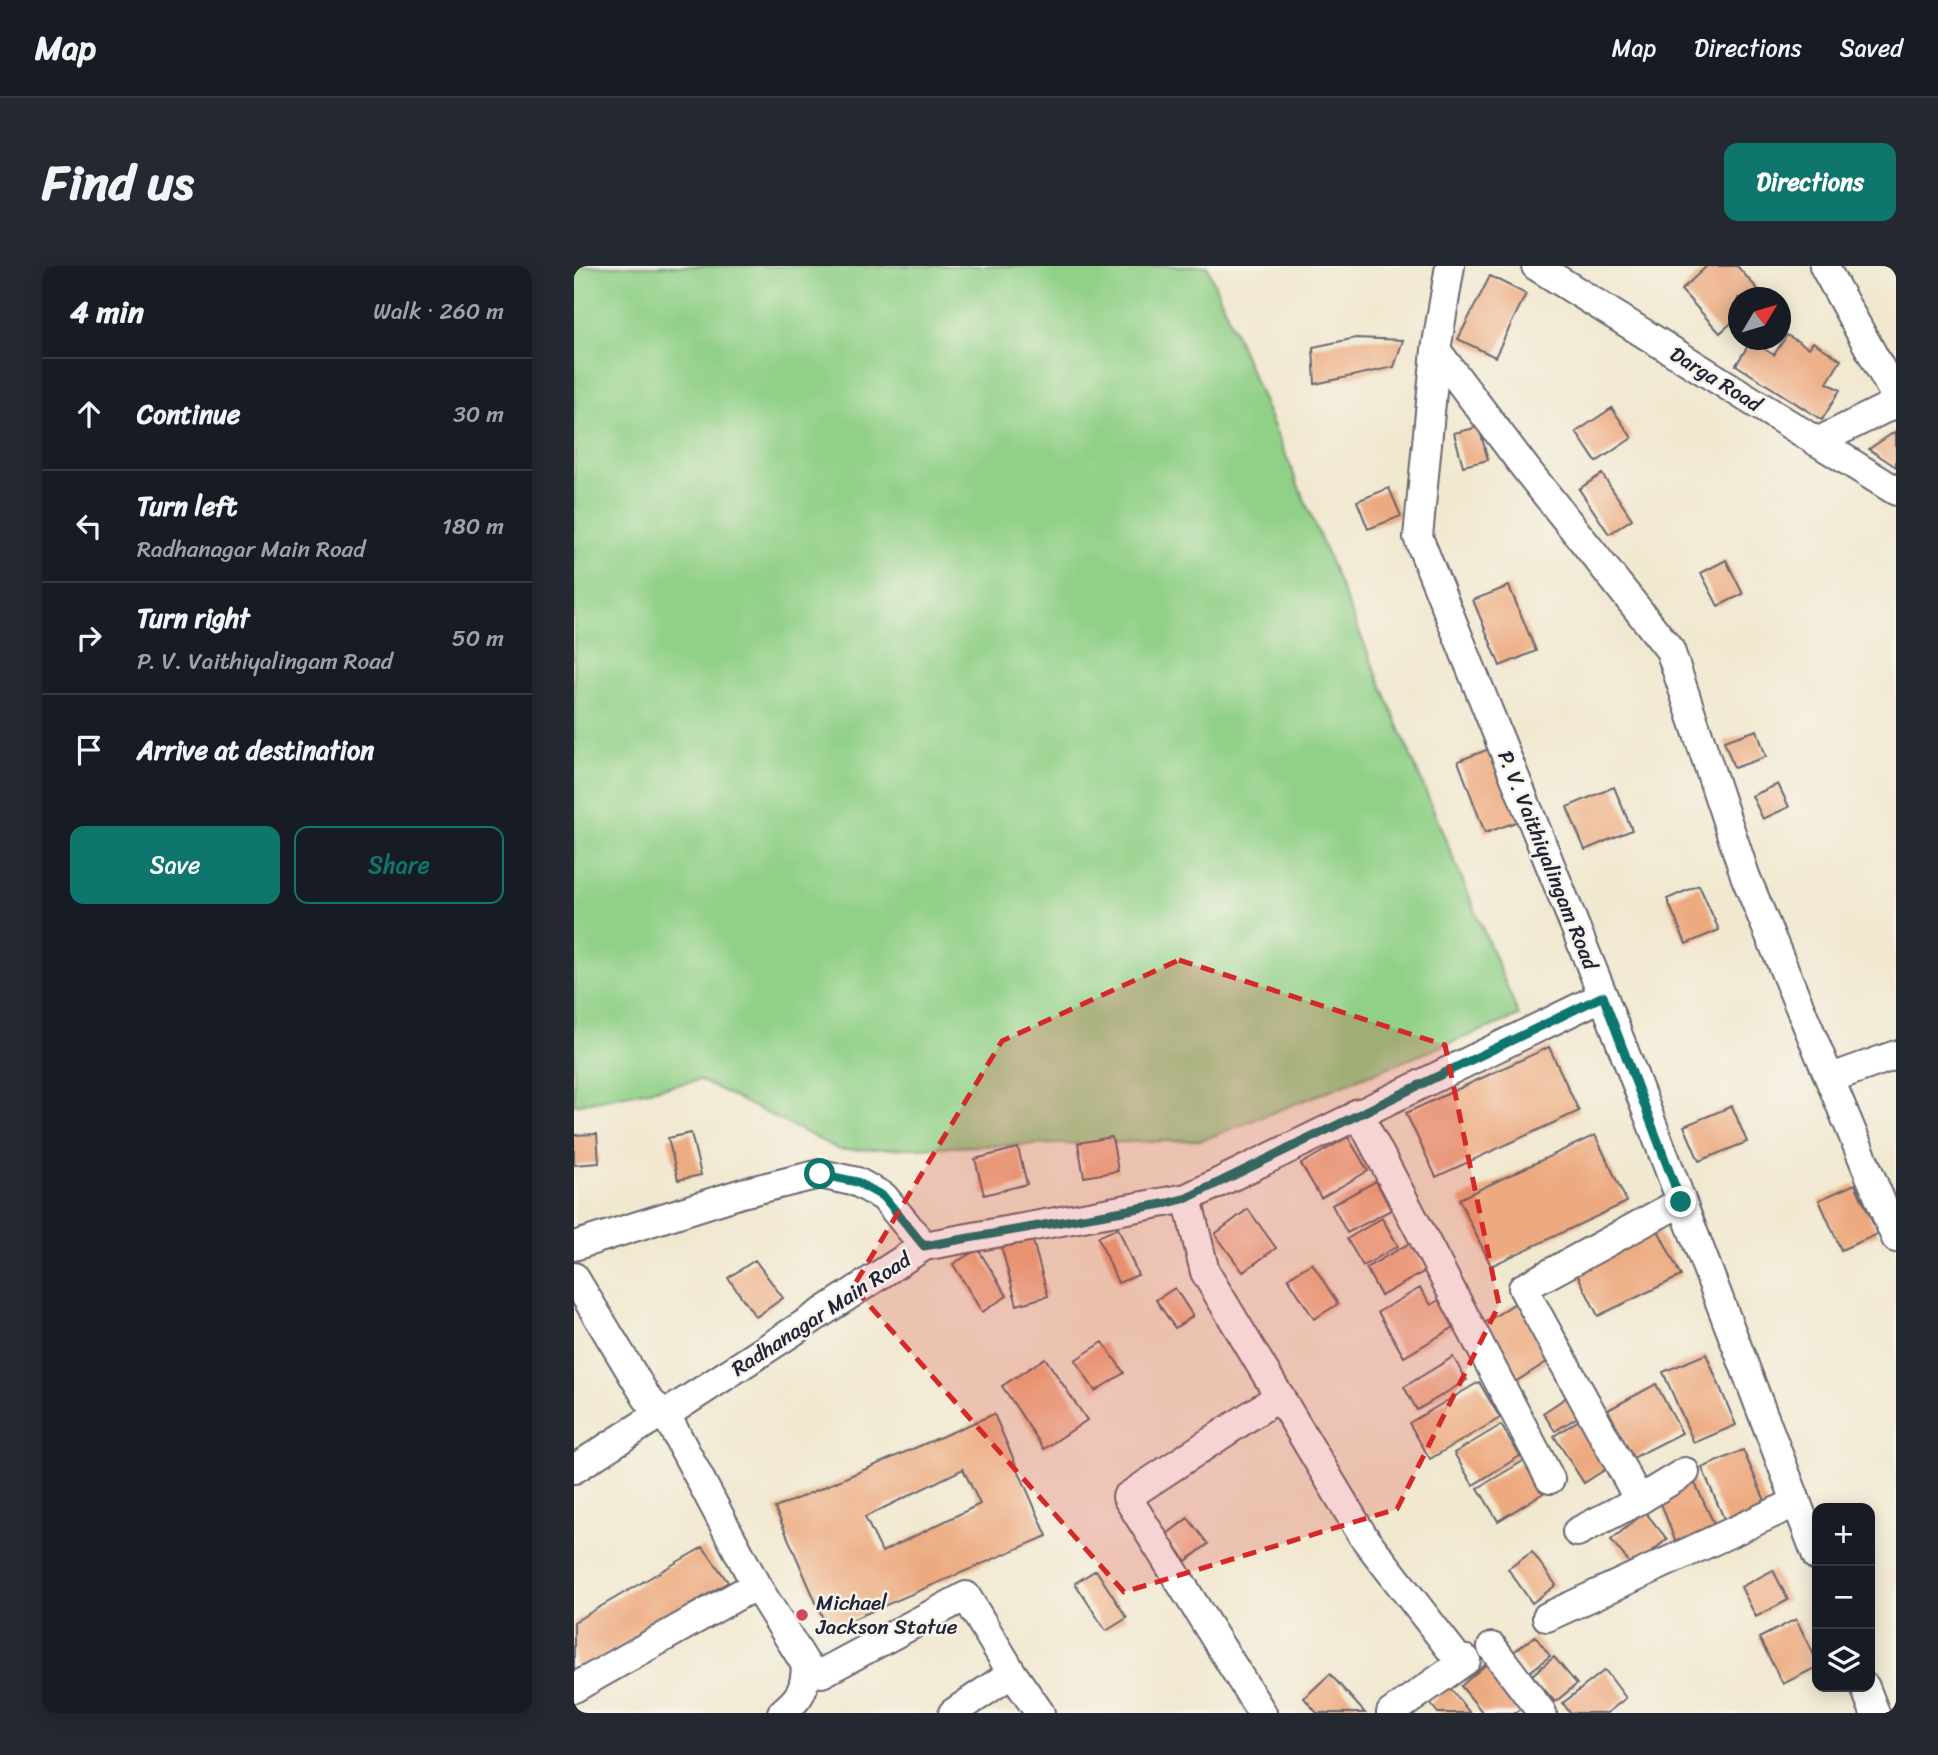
<!DOCTYPE html>
<meta charset="utf-8">
<style>
:root{--surface:#171b24;--page:#242831;--text:#f1f3f6;--muted:#9ea1a6;--line:#363941;--accent:#0f766e}
body{margin:0;font-family:Sriracha,sans-serif;background:var(--page);color:var(--text)}
.controls{position:absolute;right:21px;bottom:21px;display:grid;overflow:hidden;border-radius:14px;box-shadow:0 4px 18px #0003}
.controls button{width:63px;height:63px;display:grid;place-items:center;padding:0;border:0;border-bottom:2px solid var(--line);background:var(--surface);color:var(--text);font:35px sans-serif}
.compass{position:absolute;left:1154px;top:21px;width:63px;height:63px;border-radius:50%;background:var(--surface);box-shadow:0 4px 18px #0003;rotate:52deg}
.stop{position:absolute;width:21px;height:21px;margin:-16px;border:5px solid #0f766e;border-radius:50%;background:#fff}
.stop.end{background:#0f766e;border-color:#fff;box-shadow:0 2px 7px #0008}
.list{margin:0;padding:0;list-style:none}
h2{display:flex;justify-content:space-between;align-items:center;height:91px;margin:0;padding:0 28px;font-size:30px}
h2 small{font-size:23px;font-weight:400;color:var(--muted)}
.list li{display:grid;grid-template-columns:46px 1fr auto;gap:21px;align-items:center;box-sizing:border-box;height:112px;padding:0 28px;border-top:2px solid var(--line)}
.list b{display:block;font-size:26px;white-space:nowrap}
.list p{margin:0;font-size:23px;white-space:nowrap;color:var(--muted)}
.list em{font-size:23px;font-style:normal;color:var(--muted)}
.actions{display:flex;gap:14px;padding:21px 28px}
.actions a{flex:1;padding:16px 0;border:2px solid var(--accent);border-radius:14px;text-align:center;font-size:24px;color:var(--accent)}
.actions .main{background:var(--accent);color:#fff}
.icon{flex:none;width:38px;height:38px;fill:none;stroke:currentColor;stroke-width:2;stroke-linecap:round;stroke-linejoin:round}
.map{position:relative;flex:none;width:1322px;height:1447px;overflow:hidden;border-radius:14px}
header{display:flex;align-items:center;gap:42px;box-sizing:border-box;height:98px;padding:0 35px;background:var(--surface);border-bottom:2px solid var(--line)}
header strong{font-size:33px}
nav{display:flex;gap:38px;margin-inline-start:auto;font-size:24px}
.intro{display:flex;align-items:center;justify-content:space-between;box-sizing:border-box;height:168px;padding:0 42px}
h1{margin:0;font-size:49px}
.button{padding:18px 32px;border-radius:14px;background:var(--accent);color:#fff;font-size:24px;font-weight:700}
main{display:flex;gap:42px;padding:0 42px}
aside{flex:1;background:var(--surface);border-radius:14px;box-shadow:0 4px 18px #0003}
.map>svg:first-child{display:block}
.green{fill:#90d087;stroke:#597961;stroke-width:2}
.building{fill:#edaa80;fill-rule:evenodd}
.lines{fill:none;stroke-linecap:round;stroke-linejoin:round}
.minor-casing{stroke:#6a676f;stroke-width:32}
.minor{stroke:#fff;stroke-width:28}
.route{stroke:#0f766e;stroke-width:9}
.marked{fill:#d62828;fill-opacity:0.2;stroke:#d62828;stroke-width:5;stroke-dasharray:14 9;stroke-linejoin:round}
.poi-dot{fill:#d1495b;stroke:#f7f3e8;stroke-width:2.5}
.labels{text-anchor:middle;dominant-baseline:central;stroke-width:5;stroke-linejoin:round;paint-order:stroke}
.street-label{font-size:21px;fill:#22223b;stroke:#f7f3e8}
.poi-label{font-size:21px;fill:#22223b;stroke:#f7f3e8;text-anchor:start}
</style>
<header>
<strong>Map</strong>
<nav><a>Map</a><a>Directions</a><a>Saved</a></nav>
</header>
<div class="intro"><h1>Find us</h1><a class="button">Directions</a></div>
<main>
<aside>
<h2>4 min<small>Walk · 260 m</small></h2>
<ul class="list">
<li><svg class="icon" aria-label="ahead" viewBox="0 0 24 24"><path d="M12 20V5M6 11l6-6 6 6"/></svg><div><b>Continue</b></div><em>30 m</em></li>
<li><svg class="icon" aria-label="left" viewBox="0 0 24 24"><path d="M17 20v-9H6M10 6l-5 5 5 5"/></svg><div><b>Turn left</b><p>Radhanagar Main Road</p></div><em>180 m</em></li>
<li><svg class="icon" aria-label="right" viewBox="0 0 24 24"><path d="M7 20v-9h11M14 6l5 5-5 5"/></svg><div><b>Turn right</b><p>P. V. Vaithiyalingam Road</p></div><em>50 m</em></li>
<li><svg class="icon" aria-label="arrive" viewBox="0 0 24 24"><path d="M6 21V4h12l-3 4 3 4H6"/></svg><div><b>Arrive at destination</b></div></li>
</ul>
<div class="actions"><a class="main">Save</a><a>Share</a></div>
</aside>
<div class="map">
<svg width="1322" height="1447" viewBox="0 0 1322 1447">
<rect width="100%" height="100%" fill="#f7f3e8"/>
<filter id="ink" filterUnits="userSpaceOnUse"><feTurbulence type="fractalNoise" baseFrequency=".0143" numOctaves="2"/><feDisplacementMap in="SourceGraphic" scale="14" xChannelSelector="R" yChannelSelector="G"/><feConvolveMatrix kernelMatrix="1 2 1 2 8 2 1 2 1" color-interpolation-filters="sRGB"/></filter>
<filter id="wash" filterUnits="userSpaceOnUse"><feTurbulence type="fractalNoise" baseFrequency=".00686" numOctaves="4" result="noise"/><feDisplacementMap in="SourceGraphic" scale="28" xChannelSelector="R" yChannelSelector="G"/><feGaussianBlur stdDeviation="1.57" result="paint"/><feColorMatrix in="noise" values="0 0 0 0 0 0 0 0 0 0 0 0 0 0 0 0 0 1.4 0 .05"/><feComposite in="paint" operator="in"/></filter>
<g filter="url(#wash)">
<rect width="100%" height="100%" fill="#f1e8d0"/>
<path class="green" d="M0,0H633L945,750L629,874L266,884L126,814L0,839Z"/>
<g id="blocks">
<path class="building" d="M1133,0H1163L1189,29L1186,32H1164V51L1146,67L1107,24Z
M916,10L952,28L921,91L884,73Z
M1213,69L1235,82L1239,76L1267,94L1253,117L1266,124L1248,154L1162,99L1177,75L1200,89Z
M782,72L829,74L820,101L741,118L739,81Z
M1038,142L1058,172L1022,196L1002,166Z
M905,161L914,194L889,200L880,167Z
M1322,165V201L1295,183Z
M1028,208L1058,253L1035,268L1005,223Z
M815,222L827,250L794,263L783,235Z
M1152,294L1169,328L1144,340L1127,307Z
M935,320L962,385L926,400L899,334Z
M1183,464L1192,491L1160,502L1150,475Z
M920,481L948,554L911,567L884,495Z
M1204,518L1215,541L1189,553L1178,530Z
M1040,521L1058,564L1011,584L993,541Z
M1125,619L1145,664L1112,678L1093,633Z
M975,781L1005,845L862,911L832,847Z
M1158,840L1173,876L1125,895L1110,860Z
M117,867L127,909L104,914L94,872Z
M23,868L25,897L0,899V869Z
M1021,869L1053,936L917,1000L885,933Z
M538,871L544,905L510,911L504,877Z
M774,871L794,905L747,932L727,898Z
M444,882L453,918L410,929L401,893Z
M802,915L817,944L773,967L758,939Z
M1281,918L1304,968L1267,984L1245,934Z
M674,943L702,982L669,1006L641,968Z
M808,952L824,980L789,1000L773,973Z
M544,962L564,1009L544,1017L524,971Z
M1084,964L1107,1010L1024,1050L1001,1004Z
M457,968L474,1030L443,1039L426,976Z
M836,977L851,1005L807,1030L792,1002Z
M404,983L433,1030L408,1046L379,998Z
M181,994L209,1032L182,1051L154,1012Z
M738,997L764,1038L740,1053L714,1012Z
M601,1022L619,1050L601,1062L582,1034Z
M846,1022L857,1039L865,1034L880,1061L830,1091L804,1046Z
M943,1036L979,1092L941,1116L906,1060Z
M529,1076L550,1107L521,1125L501,1094Z
M1132,1088L1162,1159L1120,1177L1089,1106Z
M879,1091L893,1114L843,1144L830,1121Z
M471,1092L513,1154L470,1183L428,1120Z
M905,1116L926,1152L856,1193L835,1157Z
M1082,1118L1108,1167L1059,1192L1034,1144Z
M999,1127L1012,1146L981,1165L969,1147Z
M420,1148L473,1270L254,1364L201,1242ZM389,1203L406,1238L308,1286L291,1251Z
M1013,1149L1043,1196L1010,1217L980,1170Z
M927,1159L946,1190L899,1219L880,1187Z
M1169,1184L1195,1244L1154,1262L1128,1202Z
M951,1194L971,1226L924,1255L904,1222Z
M1119,1213L1143,1264L1103,1280L1084,1229Z
M1071,1246L1093,1273L1059,1301L1037,1274Z
M614,1252L634,1278L612,1295L593,1268Z
M129,1281L154,1316L0,1409V1356Z
M958,1286L982,1319L958,1337L934,1303Z
M522,1304L553,1352L532,1365L501,1317Z
M1199,1304L1214,1334L1182,1351L1167,1321Z
M1222,1353L1243,1395V1401L1209,1418L1185,1372Z
M961,1370L976,1390L953,1408L938,1387Z
M980,1391L1003,1418L981,1436L958,1409Z
M916,1395L952,1438L941,1447H909L887,1420Z
M1031,1404L1052,1432L1033,1447H996L989,1437Z
M756,1408L791,1447H743L730,1432Z
M875,1421L896,1447H864L856,1437Z"/>
</g>
</g>
<g filter="url(#ink)">
<use href="#blocks" fill-opacity="0" stroke="#6a676f" stroke-width="2"/>
<g class="lines">
<defs>
<path id="minor" d="M876,0L862,84L844,271L1029,730L1243,1290
M962,0L1322,225
M1250,0L1322,131
M862,84L952,203L1096,384L1172,612L1322,972
M1243,176L1322,137
M1257,812L1322,789
M784,847L976,1213
M613,932L631,1006L789,1270L884,1393L892,1394
M0,980L168,927L246,908L283,916L310,931L350,980
M0,1011L73,1132C80,1140 86,1146 97,1145L350,980L613,932L1029,730
M0,1203L90,1145L182,1319
M1065,1234L949,1022L1107,936
M1003,1266L1065,1234L1111,1206
M973,1351L1221,1237
M918,1381L968,1447
M1291,1421L1301,1447
M0,1422L182,1319L232,1399L241,1406L248,1407L392,1330L438,1407
M208,1447C227,1431 231,1424 232,1399
M379,1447L438,1407L466,1447
M688,1447L553,1231L706,1130
M817,1447L892,1394"/>
</defs>
<use href="#minor" class="minor-casing"/>
<use href="#minor" class="minor"/>
</g>
</g>
<g class="lines" filter="url(#ink)">
<path class="route" d="M246,908L283,916L310,931L350,980L594,937L613,932L1029,730L1107,936"/>
</g>
<path class="marked" d="M605,694L871,779L925,1039L823,1243L550,1326L279,1021L428,775Z"/>
<circle class="poi-dot" cx="228" cy="1349" r="7"/>
<g class="labels">
<g class="street-label">
<text transform="translate(1142 113) rotate(32)">Darga Road</text>
<text transform="translate(974 594) rotate(68)">P. V. Vaithiyalingam Road</text>
<text transform="translate(247 1048) rotate(-33)">Radhanagar Main Road</text>
</g>
<g class="poi-label">
<text x="242" y="1337">Michael<tspan x="242" dy="24">Jackson Statue</tspan></text>
</g>
</g>
</svg>
<div class="controls">
<button>+</button>
<button>−</button>
<button><svg class="icon" aria-label="layers" viewBox="0 0 24 24"><path d="M12 4l9 5-9 5-9-5zM3 14l9 5 9-5"/></svg></button>
</div>
<svg class="compass" viewBox="-18 -18 36 36"><path d="M0-13l5 13h-10z" fill="#e53935"/><path d="M0 13l5-13h-10z" fill="#9ea1a6"/></svg>
<div class="stop" style="left:246px;top:908px"></div>
<div class="stop end" style="left:1107px;top:936px"></div>
</div>
</main>
